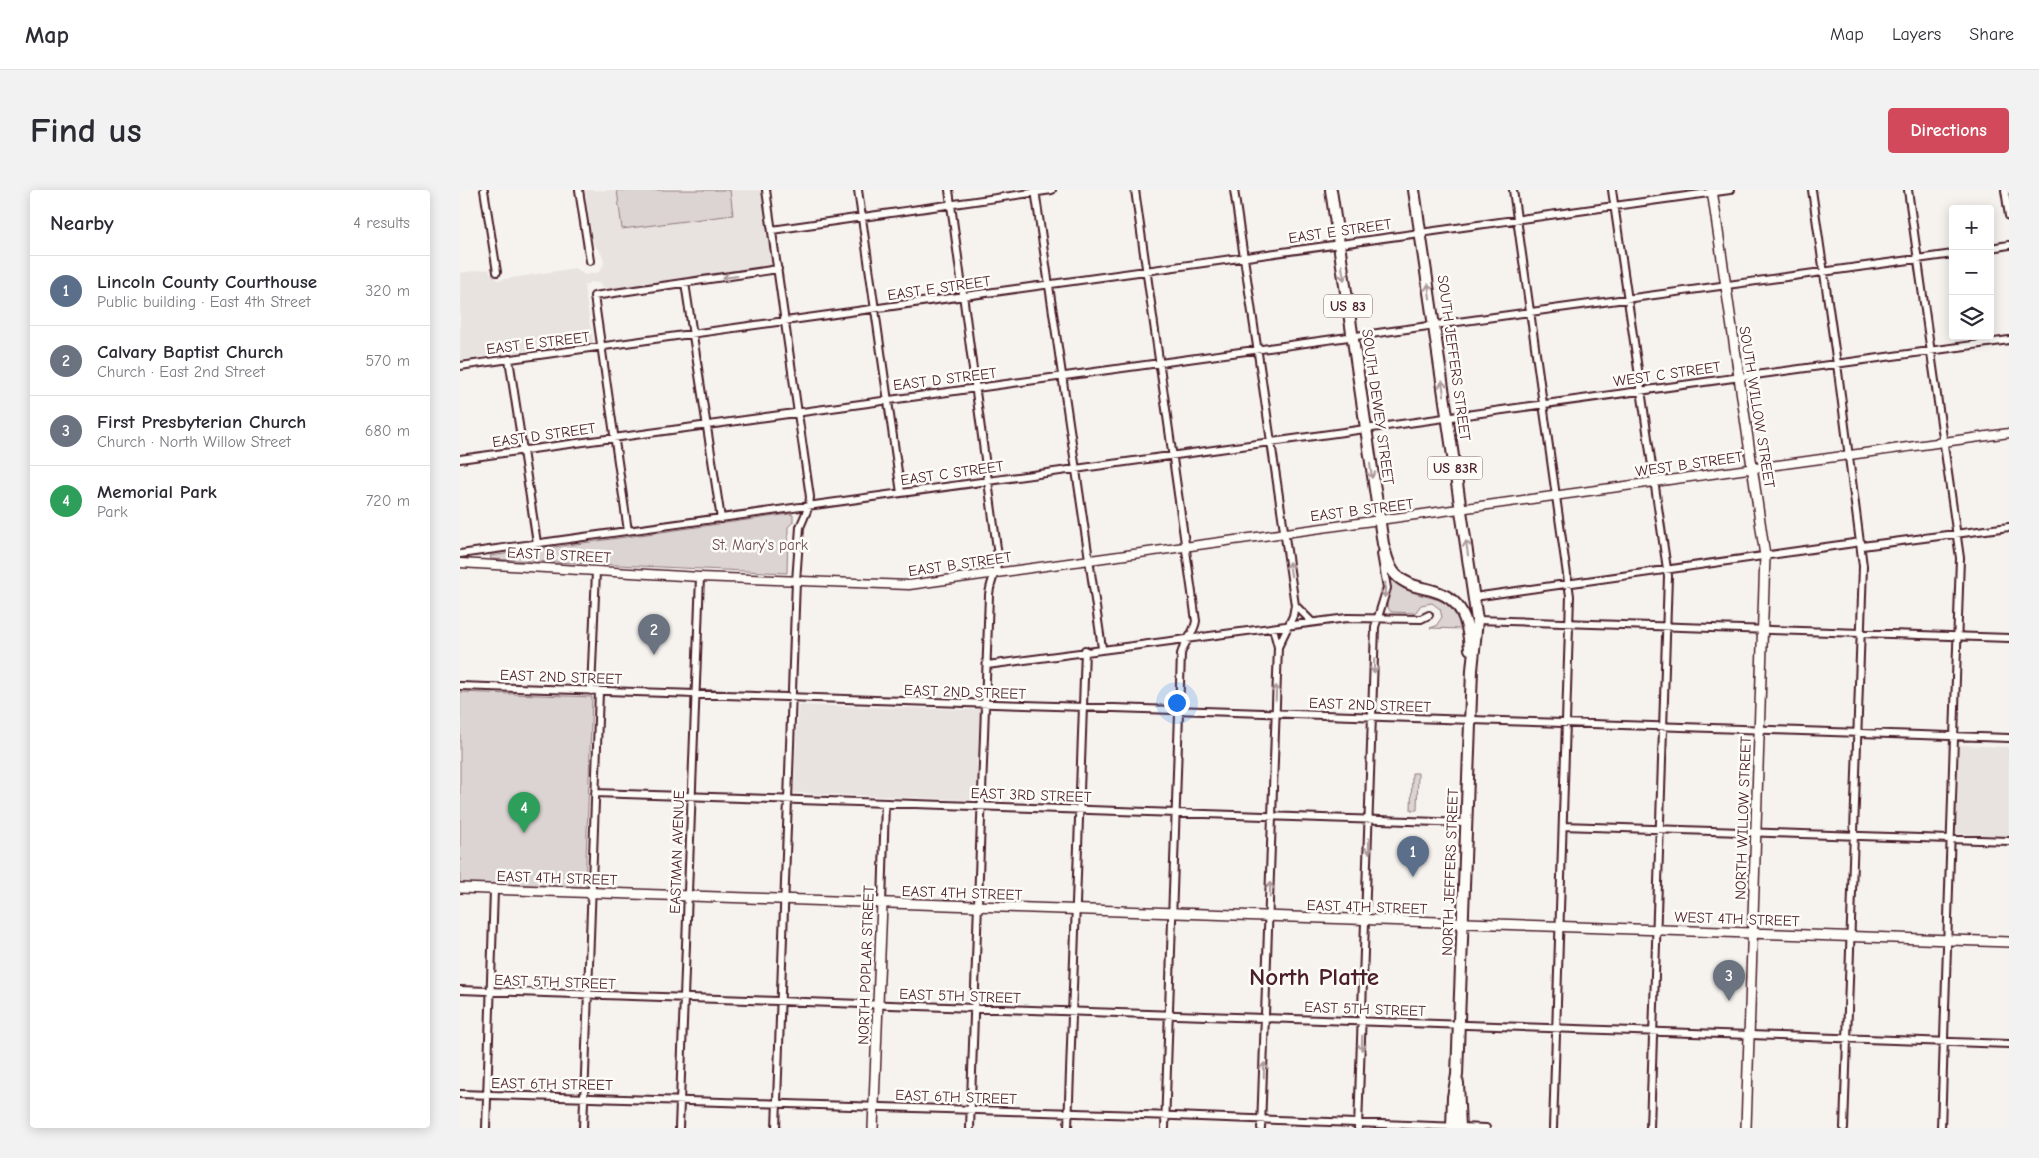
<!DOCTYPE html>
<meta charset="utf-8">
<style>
:root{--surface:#fff;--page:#f2f2f3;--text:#2b2b33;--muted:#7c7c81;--line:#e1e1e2;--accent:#d1495b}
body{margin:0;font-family:"Comic Neue",sans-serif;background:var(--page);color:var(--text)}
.controls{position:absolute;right:15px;top:15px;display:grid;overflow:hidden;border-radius:5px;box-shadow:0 2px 12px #0003}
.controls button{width:45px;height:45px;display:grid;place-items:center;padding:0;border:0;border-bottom:1px solid var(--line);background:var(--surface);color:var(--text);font:25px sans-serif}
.you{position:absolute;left:716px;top:512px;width:18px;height:18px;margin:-12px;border:4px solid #fff;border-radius:50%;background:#1a73e8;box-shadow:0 0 0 8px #1a73e833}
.badge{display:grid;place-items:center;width:32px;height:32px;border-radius:50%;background:var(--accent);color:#fff;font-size:16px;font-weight:700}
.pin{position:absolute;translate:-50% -41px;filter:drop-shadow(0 1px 2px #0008)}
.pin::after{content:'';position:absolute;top:26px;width:18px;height:15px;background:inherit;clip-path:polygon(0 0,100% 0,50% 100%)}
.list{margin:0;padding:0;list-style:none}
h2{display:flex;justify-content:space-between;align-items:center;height:65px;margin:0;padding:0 20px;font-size:21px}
h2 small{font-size:16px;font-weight:400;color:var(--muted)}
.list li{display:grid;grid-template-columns:32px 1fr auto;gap:15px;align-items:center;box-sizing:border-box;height:70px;padding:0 20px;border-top:1px solid var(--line)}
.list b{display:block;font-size:19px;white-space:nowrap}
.list p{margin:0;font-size:16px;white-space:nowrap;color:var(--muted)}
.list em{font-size:16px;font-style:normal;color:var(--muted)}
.icon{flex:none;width:28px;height:28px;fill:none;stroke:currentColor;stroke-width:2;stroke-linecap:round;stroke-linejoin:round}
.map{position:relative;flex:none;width:1549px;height:938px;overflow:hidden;border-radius:5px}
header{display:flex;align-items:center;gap:30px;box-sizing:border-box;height:70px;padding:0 25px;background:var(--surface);border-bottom:1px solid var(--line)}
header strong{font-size:24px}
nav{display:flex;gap:28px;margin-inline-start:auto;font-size:18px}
.intro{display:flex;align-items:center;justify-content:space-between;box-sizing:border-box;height:120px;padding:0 30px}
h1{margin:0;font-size:35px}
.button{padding:12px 22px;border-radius:5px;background:var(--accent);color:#fff;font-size:18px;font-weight:700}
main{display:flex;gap:30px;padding:0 30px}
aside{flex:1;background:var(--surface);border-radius:5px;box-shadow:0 2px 12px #0003}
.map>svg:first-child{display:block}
.built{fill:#e9e3e0}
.green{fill:#dcd4d2;stroke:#937a7e}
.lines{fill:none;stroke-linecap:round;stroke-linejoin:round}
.minor-casing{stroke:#4a1f2b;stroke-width:10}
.tertiary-casing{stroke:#4a1f2b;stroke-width:11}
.secondary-casing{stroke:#4a1f2b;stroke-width:12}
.trunk-casing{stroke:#4a1f2b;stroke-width:14}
.minor{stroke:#fdfcf7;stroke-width:6}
.tertiary{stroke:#fdfcf7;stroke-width:8}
.secondary{stroke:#fdfcf7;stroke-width:9}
.trunk{stroke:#fdfcf7;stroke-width:10}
.oneway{stroke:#ac999b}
.labels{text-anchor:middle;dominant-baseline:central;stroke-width:5;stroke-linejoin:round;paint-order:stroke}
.shield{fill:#fdfcf7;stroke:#806168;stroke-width:1}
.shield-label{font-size:14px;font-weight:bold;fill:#4a1f2b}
.street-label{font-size:15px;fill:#4a1f2b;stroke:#fdfcf7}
.park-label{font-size:15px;fill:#6e4c55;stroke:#fdfcf7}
.town-label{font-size:25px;font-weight:bold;fill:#4a1f2b;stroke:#fdfcf7}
</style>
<header>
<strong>Map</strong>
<nav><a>Map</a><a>Layers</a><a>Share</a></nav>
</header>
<div class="intro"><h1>Find us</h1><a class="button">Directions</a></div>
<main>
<aside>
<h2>Nearby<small>4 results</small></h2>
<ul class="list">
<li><span class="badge" style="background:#5c6f8a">1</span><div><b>Lincoln County Courthouse</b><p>Public building · East 4th Street</p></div><em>320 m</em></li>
<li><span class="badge" style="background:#6b7280">2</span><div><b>Calvary Baptist Church</b><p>Church · East 2nd Street</p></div><em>570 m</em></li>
<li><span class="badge" style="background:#6b7280">3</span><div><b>First Presbyterian Church</b><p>Church · North Willow Street</p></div><em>680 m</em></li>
<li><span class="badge" style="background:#2e9e5b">4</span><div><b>Memorial Park</b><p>Park</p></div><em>720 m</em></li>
</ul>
</aside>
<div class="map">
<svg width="1549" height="938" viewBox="0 0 1549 938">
<rect width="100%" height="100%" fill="#f6f3ef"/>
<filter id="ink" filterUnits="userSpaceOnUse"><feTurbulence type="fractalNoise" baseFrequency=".02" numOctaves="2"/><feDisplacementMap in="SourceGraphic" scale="10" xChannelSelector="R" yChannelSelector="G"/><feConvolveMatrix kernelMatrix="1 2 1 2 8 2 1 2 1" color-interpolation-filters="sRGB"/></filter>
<g filter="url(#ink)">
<path class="built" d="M125,0H302L312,78L147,99L138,93L131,92L124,96L133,152L0,170V83L29,79L30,83L38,90L115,78L125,85L139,82L144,74L143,66L133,53Z
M338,515L520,520L516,610L334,603Z
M1499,555L1549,557V646L1496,644Z"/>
<path class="green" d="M157,0H270L273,25L162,39Z
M330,324L333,325V332L328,337L327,383L31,369L30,366Z
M929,386C936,393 942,399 952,402C975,411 997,407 1003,439L970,438L976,436L982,427L980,419L972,413L961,415L955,423L931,422L927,416Z
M0,502L132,507L125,697L0,693Z
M952,583H958L957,620H951Z"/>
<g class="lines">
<defs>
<path id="minor" d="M24,0L37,82
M119,0L130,71
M306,0L350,307L349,316L340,337L336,391L316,938
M398,0L441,303
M489,0L538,366C538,380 530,391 529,405L510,938
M575,0L642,458
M675,0L736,431C734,444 724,452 721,464L705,938
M774,0L835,415L833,426L818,457L801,938
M1053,0L1110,406L1093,938
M1152,0L1208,386L1190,938
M1352,0L1377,174L1403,376L1384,938
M1448,0L1500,368L1481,938
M1545,0L1549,26
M312,40L592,0
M1530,58L1549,55
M225,93L261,329
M49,169L77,353
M0,176L1270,0
M0,269L1493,64
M168,341L134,106L318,79
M1402,356L1549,337
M0,364L1549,150
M1014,407L1401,352
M835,415L852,432
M1017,430L1549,448
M813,438L818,457
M527,475L887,428L961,429L969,425
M0,496L1549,548
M131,501L136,381
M135,603L1007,633
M1103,636L1549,651
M422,714L425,613
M0,800L1549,854
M0,904L714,926L1026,938
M26,938L34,700
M123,938L139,502
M219,938L240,387
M608,938L625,460
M898,938L915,437L927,398L921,364"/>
<path id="tertiary" d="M0,373L240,387L449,395L1549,243"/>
<path id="secondary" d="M1252,0L1305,366L1286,938
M0,698L1549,752
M413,938L422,714"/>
<path id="trunk" d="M871,0L923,354C926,364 928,377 936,385C946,395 959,397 971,400C1002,408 1008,430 1010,459
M954,0L1017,430L1012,480L997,885L993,907L992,938
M998,893L1000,938"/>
</defs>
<use href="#minor" class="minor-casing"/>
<use href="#tertiary" class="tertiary-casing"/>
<use href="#secondary" class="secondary-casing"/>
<use href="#trunk" class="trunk-casing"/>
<use href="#minor" class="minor"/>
<use href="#tertiary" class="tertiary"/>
<use href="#secondary" class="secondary"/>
<use href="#trunk" class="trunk"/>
</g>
<defs><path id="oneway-shaft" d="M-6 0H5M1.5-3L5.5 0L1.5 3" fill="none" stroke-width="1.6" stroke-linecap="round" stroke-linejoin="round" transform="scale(1.25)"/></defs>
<g class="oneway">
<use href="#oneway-shaft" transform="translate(883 83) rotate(81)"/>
<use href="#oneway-shaft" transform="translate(270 87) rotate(173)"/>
<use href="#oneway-shaft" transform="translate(969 101) rotate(-98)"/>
<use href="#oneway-shaft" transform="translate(983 198) rotate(-98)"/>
<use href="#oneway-shaft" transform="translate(911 281) rotate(82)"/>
<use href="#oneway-shaft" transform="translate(1007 358) rotate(-98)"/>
<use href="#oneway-shaft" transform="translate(830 379) rotate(-99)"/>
<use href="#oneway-shaft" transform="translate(925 400) rotate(93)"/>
<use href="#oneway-shaft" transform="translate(914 476) rotate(92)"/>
<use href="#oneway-shaft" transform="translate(816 503) rotate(-88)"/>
<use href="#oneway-shaft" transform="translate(909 656) rotate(91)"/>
<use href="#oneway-shaft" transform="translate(810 700) rotate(-88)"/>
<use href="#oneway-shaft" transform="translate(902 853) rotate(92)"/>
<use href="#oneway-shaft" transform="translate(804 880) rotate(-88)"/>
</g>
</g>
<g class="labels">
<g class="shield">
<rect x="864" y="104.5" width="48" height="23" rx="4"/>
<rect x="967.5" y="266.5" width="55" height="23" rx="4"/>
</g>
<g class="shield-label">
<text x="888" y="116">US 83</text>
<text x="995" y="278">US 83R</text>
</g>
<g class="street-label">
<text transform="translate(880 41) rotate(-8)">EAST E STREET</text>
<text transform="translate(479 98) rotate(-8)">EAST E STREET</text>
<text transform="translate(78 153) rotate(-7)">EAST E STREET</text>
<text transform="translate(994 168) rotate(82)">SOUTH JEFFERS STREET</text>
<text transform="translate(1207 184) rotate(-8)">WEST C STREET</text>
<text transform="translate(485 189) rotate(-7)">EAST D STREET</text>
<text transform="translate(918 217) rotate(82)">SOUTH DEWEY STREET</text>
<text transform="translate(1297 217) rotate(81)">SOUTH WILLOW STREET</text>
<text transform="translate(84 245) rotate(-8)">EAST D STREET</text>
<text transform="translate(1229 274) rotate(-8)">WEST B STREET</text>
<text transform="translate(492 283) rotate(-8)">EAST C STREET</text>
<text transform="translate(902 320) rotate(-7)">EAST B STREET</text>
<text transform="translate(99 365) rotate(3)">EAST B STREET</text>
<text transform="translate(500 374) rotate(-8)">EAST B STREET</text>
<text transform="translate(101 487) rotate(2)">EAST 2ND STREET</text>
<text transform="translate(505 502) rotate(2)">EAST 2ND STREET</text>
<text transform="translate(910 515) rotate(2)">EAST 2ND STREET</text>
<text transform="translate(571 605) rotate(2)">EAST 3RD STREET</text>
<text transform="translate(1283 628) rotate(-88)">NORTH WILLOW STREET</text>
<text transform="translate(217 662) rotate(-88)">EASTMAN AVENUE</text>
<text transform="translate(990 682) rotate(-88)">NORTH JEFFERS STREET</text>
<text transform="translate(97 688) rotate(2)">EAST 4TH STREET</text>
<text transform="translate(502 703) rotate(2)">EAST 4TH STREET</text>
<text transform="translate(907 717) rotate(2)">EAST 4TH STREET</text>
<text transform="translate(1277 729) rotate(2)">WEST 4TH STREET</text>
<text transform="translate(406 775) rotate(-88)">NORTH POPLAR STREET</text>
<text transform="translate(95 792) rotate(2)">EAST 5TH STREET</text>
<text transform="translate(500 806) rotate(2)">EAST 5TH STREET</text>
<text transform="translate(905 819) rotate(2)">EAST 5TH STREET</text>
<text transform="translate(92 894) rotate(1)">EAST 6TH STREET</text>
<text transform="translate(496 907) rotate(2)">EAST 6TH STREET</text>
</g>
<g class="park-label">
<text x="300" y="355">St. Mary's park</text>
</g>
<g class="town-label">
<text x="854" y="786">North Platte</text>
</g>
</g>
</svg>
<div class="controls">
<button>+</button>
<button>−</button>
<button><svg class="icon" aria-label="layers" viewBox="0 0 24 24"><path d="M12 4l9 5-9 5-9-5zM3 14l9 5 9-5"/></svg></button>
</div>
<div class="you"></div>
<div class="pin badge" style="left:953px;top:687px;background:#5c6f8a">1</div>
<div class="pin badge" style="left:194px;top:465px;background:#6b7280">2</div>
<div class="pin badge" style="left:1269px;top:811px;background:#6b7280">3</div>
<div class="pin badge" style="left:64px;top:643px;background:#2e9e5b">4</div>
</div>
</main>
